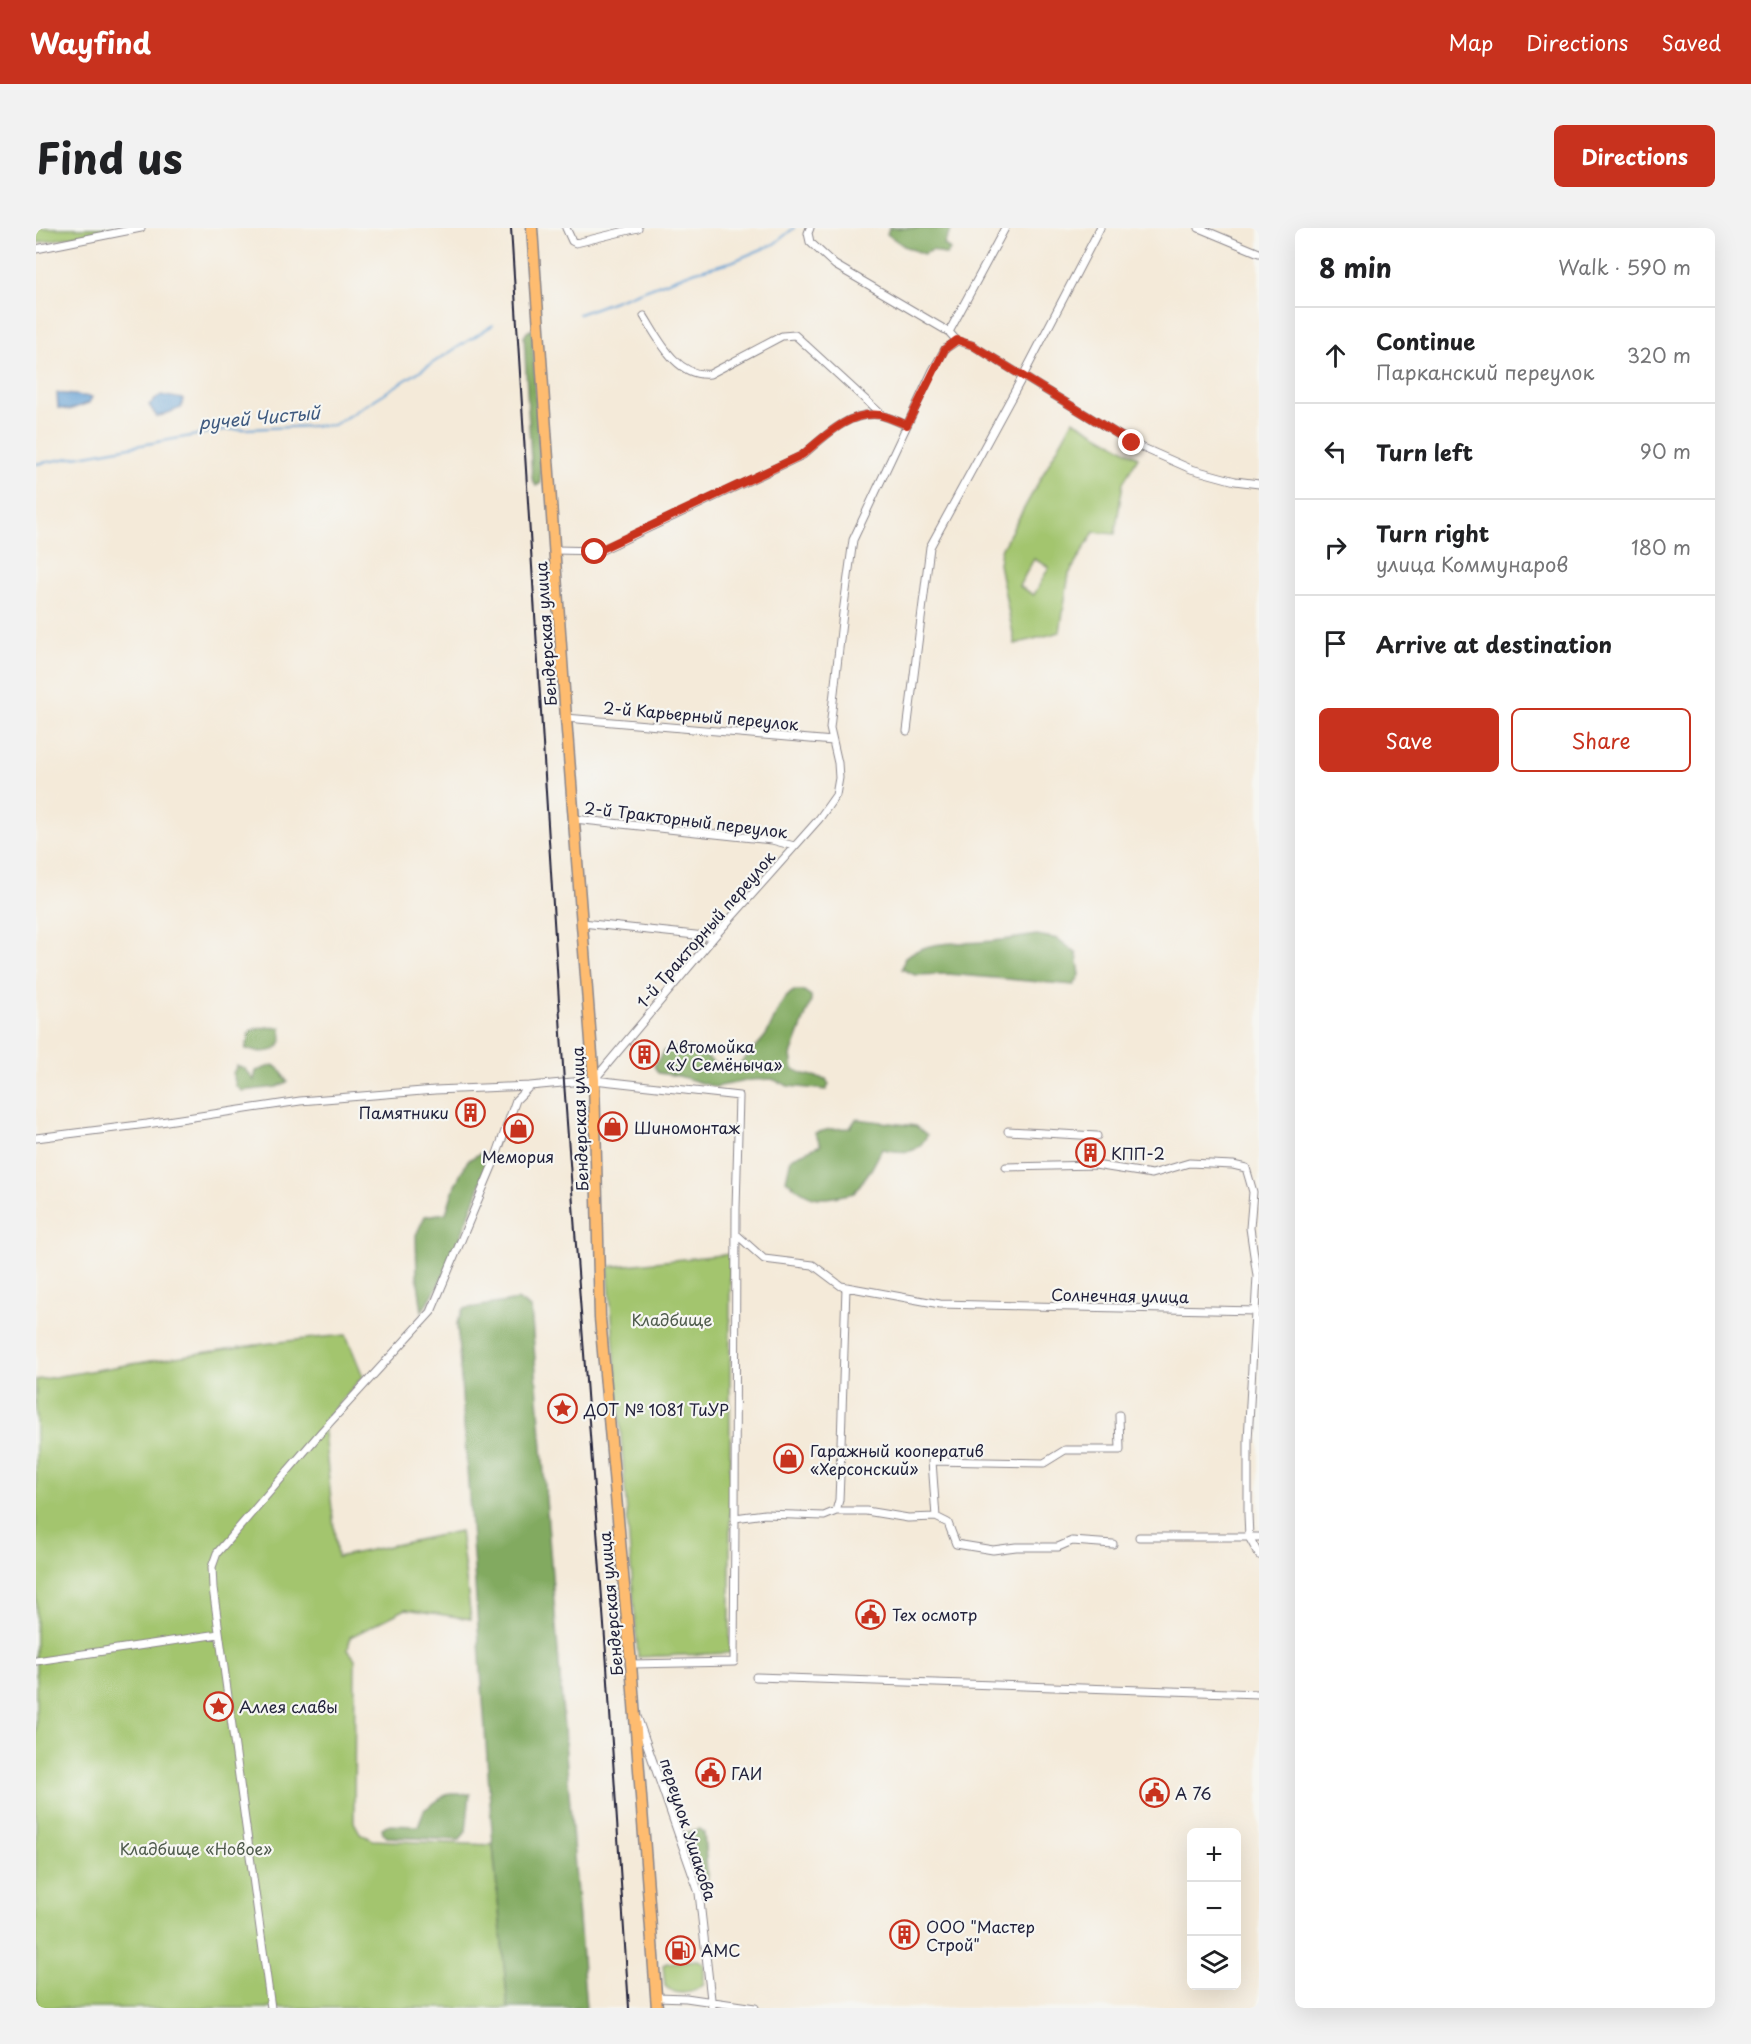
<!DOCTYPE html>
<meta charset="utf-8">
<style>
:root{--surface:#fff;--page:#f2f2f2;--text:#202124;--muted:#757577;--line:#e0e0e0;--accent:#c8321e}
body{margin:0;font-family:"Playpen Sans",sans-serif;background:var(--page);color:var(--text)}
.controls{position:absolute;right:18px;bottom:18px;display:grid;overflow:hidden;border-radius:9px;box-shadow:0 6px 24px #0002}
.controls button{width:54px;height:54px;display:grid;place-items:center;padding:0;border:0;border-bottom:2px solid var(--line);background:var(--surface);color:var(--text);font:30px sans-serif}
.stop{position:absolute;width:18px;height:18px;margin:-14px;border:4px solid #c8321e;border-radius:50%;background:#fff}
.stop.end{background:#c8321e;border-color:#fff;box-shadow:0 2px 6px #0008}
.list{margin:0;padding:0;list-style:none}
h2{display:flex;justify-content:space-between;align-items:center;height:78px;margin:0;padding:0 24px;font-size:26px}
h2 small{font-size:20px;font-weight:400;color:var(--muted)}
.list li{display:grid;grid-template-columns:39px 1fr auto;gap:18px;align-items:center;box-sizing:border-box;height:96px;padding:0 24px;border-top:2px solid var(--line)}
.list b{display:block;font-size:22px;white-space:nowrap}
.list p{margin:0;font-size:20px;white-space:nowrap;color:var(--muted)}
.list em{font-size:20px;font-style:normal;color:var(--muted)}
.actions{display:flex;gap:12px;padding:18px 24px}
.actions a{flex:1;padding:14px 0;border:2px solid var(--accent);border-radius:9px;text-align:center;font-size:21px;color:var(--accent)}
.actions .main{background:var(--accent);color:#fff}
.icon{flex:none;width:33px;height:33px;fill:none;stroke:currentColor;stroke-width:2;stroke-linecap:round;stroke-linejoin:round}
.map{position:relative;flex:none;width:1223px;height:1780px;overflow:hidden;border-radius:9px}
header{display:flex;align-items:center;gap:36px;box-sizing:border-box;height:84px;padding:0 30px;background:var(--accent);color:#fff}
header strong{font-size:28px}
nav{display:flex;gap:33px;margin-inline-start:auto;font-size:21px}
.intro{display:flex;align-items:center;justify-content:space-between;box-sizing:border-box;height:144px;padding:0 36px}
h1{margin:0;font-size:42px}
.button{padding:15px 27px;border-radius:9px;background:var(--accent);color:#fff;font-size:21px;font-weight:700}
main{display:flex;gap:36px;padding:0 36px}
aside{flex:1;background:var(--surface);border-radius:9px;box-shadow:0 6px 24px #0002}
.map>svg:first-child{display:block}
.green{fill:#a3c56e;stroke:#627454;stroke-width:1.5;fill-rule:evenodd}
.forest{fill:#82aa61;stroke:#52664e;stroke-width:1.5}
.water{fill:#629fd3;stroke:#426087;stroke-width:1.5}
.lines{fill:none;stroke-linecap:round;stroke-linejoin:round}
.stream{stroke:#629fd3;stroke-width:2}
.street-casing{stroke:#8b868a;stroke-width:9}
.primary-casing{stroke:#8b868a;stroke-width:13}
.street{stroke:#fff;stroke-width:7}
.primary{stroke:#febc70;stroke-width:10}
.rail{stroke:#22223b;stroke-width:2}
.route{stroke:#c8321e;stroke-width:8}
.labels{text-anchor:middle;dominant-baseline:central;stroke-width:4.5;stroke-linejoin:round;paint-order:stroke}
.street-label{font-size:16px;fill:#22223b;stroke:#f6f6f2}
.poi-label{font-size:16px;fill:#22223b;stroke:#f6f6f2;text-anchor:start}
.park-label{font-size:16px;fill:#4f5b4d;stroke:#f6f6f2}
.water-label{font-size:18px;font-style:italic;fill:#3f5a7f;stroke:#f6f6f2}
</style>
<header>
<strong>Wayfind</strong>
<nav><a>Map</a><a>Directions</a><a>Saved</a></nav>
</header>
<div class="intro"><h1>Find us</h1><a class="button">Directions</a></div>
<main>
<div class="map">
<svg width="1223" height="1780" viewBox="0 0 1223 1780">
<rect width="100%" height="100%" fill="#f6f6f2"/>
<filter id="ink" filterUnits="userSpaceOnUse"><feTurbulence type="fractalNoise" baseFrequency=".0167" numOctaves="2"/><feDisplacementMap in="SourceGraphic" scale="12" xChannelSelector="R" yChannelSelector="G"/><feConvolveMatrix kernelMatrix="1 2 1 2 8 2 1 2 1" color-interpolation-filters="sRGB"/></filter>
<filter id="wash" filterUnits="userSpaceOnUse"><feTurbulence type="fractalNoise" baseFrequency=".008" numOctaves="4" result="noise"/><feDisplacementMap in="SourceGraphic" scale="24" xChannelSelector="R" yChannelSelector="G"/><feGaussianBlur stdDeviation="1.35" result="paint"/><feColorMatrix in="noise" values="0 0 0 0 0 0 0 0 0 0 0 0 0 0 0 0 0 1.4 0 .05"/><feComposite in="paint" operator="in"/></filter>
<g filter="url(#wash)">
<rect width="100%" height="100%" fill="#f4ead9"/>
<path class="green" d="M0,0H85L0,15Z
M1037,192L1102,229L1087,255L1079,306L1058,304L1033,346L1024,404L979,416L963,336L965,322ZM998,331L1013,339L998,367L983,358Z
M694,1026V1425L602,1429L572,1039Z
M310,1107L327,1148L287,1194L301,1329L424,1303L435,1391L370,1381L314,1409L312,1422L319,1431L318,1594L324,1605L336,1612L457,1617L472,1780H0V1152C103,1135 206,1116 310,1107Z
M662,1732L668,1736V1756C657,1767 639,1768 629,1758L627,1737L631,1735Z"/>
<path class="forest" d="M853,0H916L908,16L914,22L910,27L897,22L887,26L868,18L851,6Z
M496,101L505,255L500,258L496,251L488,109L491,104Z
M1001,707L1022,711L1041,726L1044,747L1038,757L912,746L879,747L866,741L869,729C896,712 915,716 945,714C964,713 982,710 1001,707Z
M758,763H768L775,768V773L755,827L757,841L768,846L790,851L793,857L790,862L752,858L736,851L715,852L679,859L643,848L622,845L618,838L628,823C670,810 664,836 698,843C707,829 721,820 730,807C739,792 743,771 758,763Z
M231,799L245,800C245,805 247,811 245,815C240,827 219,824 209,821L215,802Z
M237,837L244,841L251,854L241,859L206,863L200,858L197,845L201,838L208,840L218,852L220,843Z
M820,891L880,898L891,907C881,929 866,924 846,921L836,940L818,965C784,972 777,975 750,952L755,930L785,917L779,905L794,901L814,900Z
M445,925L452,936C433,985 417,1040 386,1083L381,1047L380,1007L389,988L410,985L419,957L432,932Z
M482,1072L495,1080L550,1780H472L457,1617L421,1095L427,1081Z
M411,1566H434L430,1603L424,1612L351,1609L347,1605L346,1600L351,1597L382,1598L388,1582Z
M663,1601L668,1605L672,1659L668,1662L664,1661L648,1613L650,1604Z"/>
<path class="water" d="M21,165L56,169L53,175L33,182L22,180Z
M125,167L147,171L145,180L121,189L113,177Z"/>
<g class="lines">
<path class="stream" d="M543,86L660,43L695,34L738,16L758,0
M0,236L188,202L298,197L457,97"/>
</g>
</g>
<g filter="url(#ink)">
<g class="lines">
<defs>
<path id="street" d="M530,0L536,13L540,15L602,0
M774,0L772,5L774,14L799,37L913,104L921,113L936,117L1096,215L1155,241L1199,253L1223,256
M1163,0L1223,25
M0,21L105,0
M608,88C623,112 641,150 674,146L746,108L759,107L846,187
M913,104L969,0
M519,322L564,323L767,227C789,208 813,183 844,187C853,189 862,194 871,197
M530,490L797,513
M871,503L894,319L987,148L1064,0
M538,591L736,612L758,618
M546,695L678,709
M558,852L678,709L783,591L800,567L803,550L802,535L794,500L807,385L817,312L897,142L909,121L921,113
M972,903L1061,908
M0,910L111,896L264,873L399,862L494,858
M970,939L1059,937L1116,946L1153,935L1197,937L1210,940L1217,964L1214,1000L1221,1048L1212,1212V1286L1213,1309L1223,1327
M700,1006L728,1031L777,1037L805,1058L904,1076L1220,1083
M800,1283L803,1272L804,1247L810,1059
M900,1289L896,1233L1008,1235L1029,1222H1084L1083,1187
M1103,1309H1223
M0,1433L183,1406
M595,1436L698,1434L699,1290
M720,1449L1223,1466
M602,1491L663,1665L676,1780
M621,1769L650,1770L719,1780
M235,1780L177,1360L176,1339L181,1325L286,1203L395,1084L458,934L480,872L494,858L558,852L703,868L700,981L699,1290L729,1286L788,1288L800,1283H830L872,1290L900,1289L912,1295L920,1316L957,1322L980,1319H1022L1036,1313L1077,1316"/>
<path id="primary" d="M496,0L530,490L558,852L564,1090L595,1436L621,1780"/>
</defs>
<use href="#street" class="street-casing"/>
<use href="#primary" class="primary-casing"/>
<use href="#street" class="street"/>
<use href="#primary" class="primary"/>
<path class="rail" d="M475,0L528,854L571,1438L593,1780"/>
</g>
</g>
<g class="lines" filter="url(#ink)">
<path class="route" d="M559,324L766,227C789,208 813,183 844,187C853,189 863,194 871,197L909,121L921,112L936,117L1096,215"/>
</g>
<defs>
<symbol id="building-ring" viewBox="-11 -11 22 22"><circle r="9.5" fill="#f6f6f2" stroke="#c8321e" stroke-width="1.5"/><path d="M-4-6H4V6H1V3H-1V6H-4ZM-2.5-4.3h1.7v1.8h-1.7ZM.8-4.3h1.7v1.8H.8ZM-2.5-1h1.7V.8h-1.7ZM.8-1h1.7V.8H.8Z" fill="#c8321e"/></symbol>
<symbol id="shop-ring" viewBox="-11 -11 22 22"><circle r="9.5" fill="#f6f6f2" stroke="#c8321e" stroke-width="1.5"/><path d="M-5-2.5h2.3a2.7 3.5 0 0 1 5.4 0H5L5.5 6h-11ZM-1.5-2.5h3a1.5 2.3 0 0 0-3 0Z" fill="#c8321e"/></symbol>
<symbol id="sight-ring" viewBox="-11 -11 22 22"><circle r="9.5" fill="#f6f6f2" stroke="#c8321e" stroke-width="1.5"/><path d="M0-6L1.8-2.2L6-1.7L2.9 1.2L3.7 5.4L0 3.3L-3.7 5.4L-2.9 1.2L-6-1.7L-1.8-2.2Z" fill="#c8321e"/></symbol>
<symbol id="civic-ring" viewBox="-11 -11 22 22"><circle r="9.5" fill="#f6f6f2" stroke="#c8321e" stroke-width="1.5"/><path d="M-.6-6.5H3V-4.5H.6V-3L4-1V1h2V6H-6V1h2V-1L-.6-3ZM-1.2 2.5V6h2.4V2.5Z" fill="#c8321e"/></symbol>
<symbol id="fuel-ring" viewBox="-11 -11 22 22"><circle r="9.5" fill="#f6f6f2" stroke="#c8321e" stroke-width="1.5"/><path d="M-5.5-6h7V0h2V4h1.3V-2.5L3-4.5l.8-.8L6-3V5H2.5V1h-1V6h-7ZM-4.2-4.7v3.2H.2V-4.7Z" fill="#c8321e"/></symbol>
</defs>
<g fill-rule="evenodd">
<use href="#building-ring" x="592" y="810" width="33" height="33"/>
<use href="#building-ring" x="418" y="868" width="33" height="33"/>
<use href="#shop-ring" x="560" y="882" width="33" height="33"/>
<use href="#shop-ring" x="466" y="884" width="33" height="33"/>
<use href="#building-ring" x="1038" y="908" width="33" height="33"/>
<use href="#sight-ring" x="510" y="1164" width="33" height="33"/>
<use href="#shop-ring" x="736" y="1214" width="33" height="33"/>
<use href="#civic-ring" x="818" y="1370" width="33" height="33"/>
<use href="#sight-ring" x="166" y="1462" width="33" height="33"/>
<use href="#civic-ring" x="658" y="1528" width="33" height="33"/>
<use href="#civic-ring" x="1102" y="1548" width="33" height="33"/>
<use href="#building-ring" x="852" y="1690" width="33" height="33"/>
<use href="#fuel-ring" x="628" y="1706" width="33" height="33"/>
</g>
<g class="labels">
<g class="street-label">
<text transform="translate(509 406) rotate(-94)">Бендерская улица</text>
<text transform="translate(665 487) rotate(5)">2-й Карьерный переулок</text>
<text transform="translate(650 591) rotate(7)">2-й Тракторный переулок</text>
<text transform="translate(669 701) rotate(-49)">1-й Тракторный переулок</text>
<text transform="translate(543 891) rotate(-92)">Бендерская улица</text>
<text transform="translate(1084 1067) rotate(1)">Солнечная улица</text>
<text transform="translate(574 1376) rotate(-95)">Бендерская улица</text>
<text transform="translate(653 1601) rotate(72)">переулок Ушакова</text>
</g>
<g class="poi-label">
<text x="630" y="818">Автомойка<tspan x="630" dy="18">«У Семёныча»</tspan></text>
<text x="413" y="884" text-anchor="end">Памятники</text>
<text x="598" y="899">Шиномонтаж</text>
<text x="1075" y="925">КПП-2</text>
<text x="482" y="928" text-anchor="middle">Мемория</text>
<text x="548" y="1181">ДОТ № 1081 ТиУР</text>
<text x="774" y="1222">Гаражный кооператив<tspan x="774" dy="18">«Херсонский»</tspan></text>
<text x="856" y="1386">Тех осмотр</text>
<text x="203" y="1478">Аллея славы</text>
<text x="695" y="1545">ГАИ</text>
<text x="1139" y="1565">А 76</text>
<text x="890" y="1698">ООО "Мастер<tspan x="890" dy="18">Строй"</tspan></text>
<text x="665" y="1722">АМС</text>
</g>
<g class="park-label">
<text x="636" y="1091">Кладбище</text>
<text x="160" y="1620">Кладбище «Новое»</text>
</g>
<g class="water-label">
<text transform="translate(223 189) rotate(-5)">ручей Чистый</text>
</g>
</g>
</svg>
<div class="controls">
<button>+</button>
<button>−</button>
<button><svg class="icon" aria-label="layers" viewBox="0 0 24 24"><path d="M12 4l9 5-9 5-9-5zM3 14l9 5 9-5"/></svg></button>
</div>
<div class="stop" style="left:559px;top:324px"></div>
<div class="stop end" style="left:1096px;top:215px"></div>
</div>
<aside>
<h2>8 min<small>Walk · 590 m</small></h2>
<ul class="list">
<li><svg class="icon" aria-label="ahead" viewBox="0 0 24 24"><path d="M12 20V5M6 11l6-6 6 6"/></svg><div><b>Continue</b><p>Парканский переулок</p></div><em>320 m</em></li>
<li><svg class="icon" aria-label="left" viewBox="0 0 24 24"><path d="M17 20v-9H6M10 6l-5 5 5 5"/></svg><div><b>Turn left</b></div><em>90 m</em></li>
<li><svg class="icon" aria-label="right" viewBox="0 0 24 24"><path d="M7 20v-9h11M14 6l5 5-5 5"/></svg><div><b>Turn right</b><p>улица Коммунаров</p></div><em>180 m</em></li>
<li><svg class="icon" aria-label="arrive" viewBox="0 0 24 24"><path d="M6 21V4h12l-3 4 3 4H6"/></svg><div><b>Arrive at destination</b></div></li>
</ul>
<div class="actions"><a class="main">Save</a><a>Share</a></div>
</aside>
</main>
